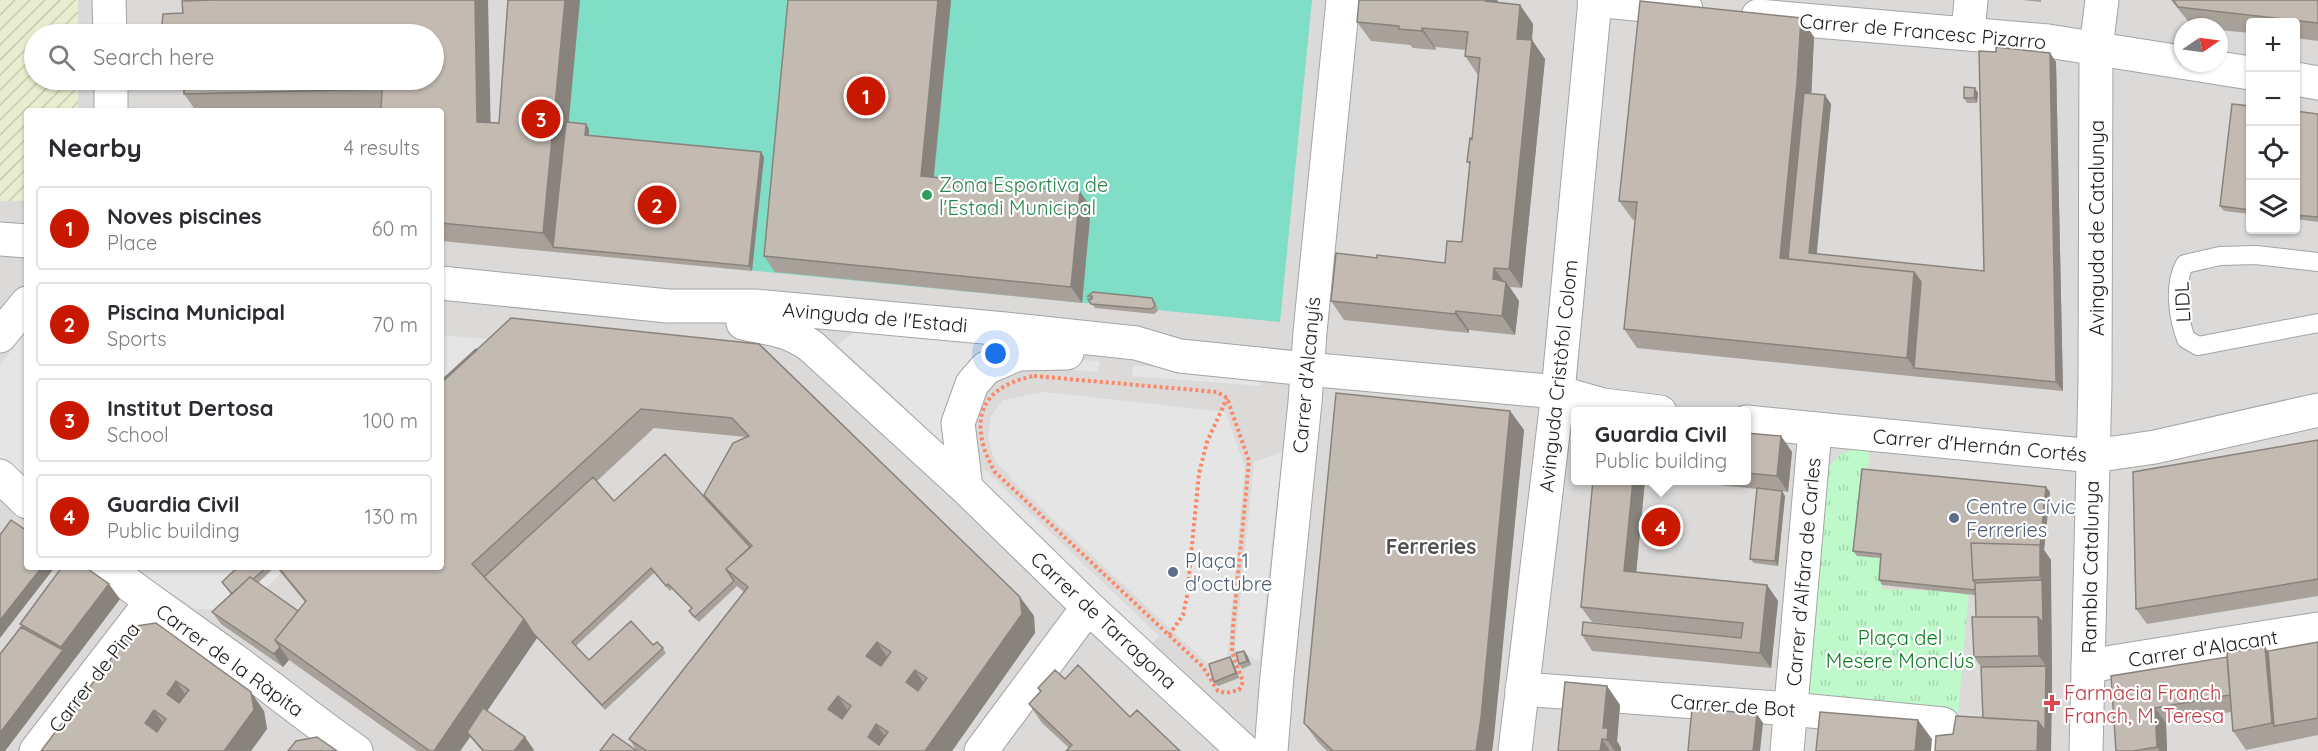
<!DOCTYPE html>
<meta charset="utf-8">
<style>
:root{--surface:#fff;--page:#f2f2f3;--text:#2b2b33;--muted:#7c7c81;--line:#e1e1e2;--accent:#c91800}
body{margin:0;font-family:Quicksand,sans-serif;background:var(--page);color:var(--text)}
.controls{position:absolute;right:18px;top:18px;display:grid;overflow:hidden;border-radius:6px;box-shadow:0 2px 4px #0004}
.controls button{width:54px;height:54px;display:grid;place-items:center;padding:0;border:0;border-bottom:2px solid var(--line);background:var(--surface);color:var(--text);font:30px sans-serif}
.compass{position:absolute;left:2174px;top:18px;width:54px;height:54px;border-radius:50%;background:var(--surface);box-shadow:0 2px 4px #0004;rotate:77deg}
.you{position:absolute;left:996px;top:354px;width:21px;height:21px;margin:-15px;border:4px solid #fff;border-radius:50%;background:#1a73e8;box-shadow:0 0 0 9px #1a73e833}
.badge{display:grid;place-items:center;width:39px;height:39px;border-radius:50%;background:var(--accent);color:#fff;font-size:20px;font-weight:700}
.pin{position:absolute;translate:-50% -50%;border:3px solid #fff;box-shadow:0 2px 6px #0006}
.popup{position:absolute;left:1571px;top:407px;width:180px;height:78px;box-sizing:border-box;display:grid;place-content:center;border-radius:6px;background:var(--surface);filter:drop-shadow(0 2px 4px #0005);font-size:20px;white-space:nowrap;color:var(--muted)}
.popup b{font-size:22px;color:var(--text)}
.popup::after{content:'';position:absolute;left:50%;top:100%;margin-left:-12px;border:12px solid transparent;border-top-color:var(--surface)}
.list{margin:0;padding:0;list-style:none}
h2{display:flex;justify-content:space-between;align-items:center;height:78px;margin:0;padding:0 24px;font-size:26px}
h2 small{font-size:20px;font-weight:400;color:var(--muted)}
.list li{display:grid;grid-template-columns:39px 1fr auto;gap:18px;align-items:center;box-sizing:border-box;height:84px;margin:0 12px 12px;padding:0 12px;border:2px solid var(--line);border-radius:6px}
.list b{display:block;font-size:22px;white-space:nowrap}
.list p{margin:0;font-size:20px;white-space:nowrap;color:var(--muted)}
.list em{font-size:20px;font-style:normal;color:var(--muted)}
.icon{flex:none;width:33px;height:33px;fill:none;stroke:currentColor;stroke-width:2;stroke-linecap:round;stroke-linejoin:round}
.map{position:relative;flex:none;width:2318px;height:751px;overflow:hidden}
.search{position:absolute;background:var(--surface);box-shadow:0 2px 4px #0004;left:24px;top:24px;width:420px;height:66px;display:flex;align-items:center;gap:15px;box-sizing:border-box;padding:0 21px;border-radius:33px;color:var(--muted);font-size:22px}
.panel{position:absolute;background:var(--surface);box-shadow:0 2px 4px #0004;left:24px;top:108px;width:420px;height:462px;border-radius:6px}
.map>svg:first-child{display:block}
.residential{fill:#dbdad9;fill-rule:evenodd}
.farmland{fill:url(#farmland-furrows)}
.park{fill:url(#park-tufts)}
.pitch{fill:#7fdec5}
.parking{fill:#e5e5e5}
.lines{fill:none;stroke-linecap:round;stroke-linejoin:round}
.service-casing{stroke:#a4a4a4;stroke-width:20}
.minor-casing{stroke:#a4a4a4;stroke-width:35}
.tertiary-casing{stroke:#a4a4a4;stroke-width:35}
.path{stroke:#fa8867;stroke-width:4;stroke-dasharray:3 3;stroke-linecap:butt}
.service{stroke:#fff;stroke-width:18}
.minor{stroke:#fff;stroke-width:33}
.tertiary{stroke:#fff;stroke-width:33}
.wall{fill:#a8a199;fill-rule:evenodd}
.shaded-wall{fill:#88837d}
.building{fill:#c3bbb2;stroke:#88837d;stroke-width:1.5;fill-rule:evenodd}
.leisure-dot{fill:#2e9e5b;stroke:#fff;stroke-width:2}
.service-dot{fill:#5c6f8a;stroke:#fff;stroke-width:2}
.health-dot{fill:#e0444e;stroke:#fff;stroke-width:2}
.labels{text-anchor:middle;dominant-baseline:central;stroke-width:4.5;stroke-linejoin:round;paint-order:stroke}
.street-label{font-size:20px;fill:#1d1d1d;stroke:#fff}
.leisure-label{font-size:20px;fill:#27864d;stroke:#fff;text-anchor:start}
.service-label{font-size:20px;fill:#4e5e75;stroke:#fff;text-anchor:start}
.park-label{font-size:20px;fill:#0b7b21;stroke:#fff}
.health-label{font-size:20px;fill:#be3a42;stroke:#fff;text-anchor:start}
.neighbourhood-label{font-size:21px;font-weight:bold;fill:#505050;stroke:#fff}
</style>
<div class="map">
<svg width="2318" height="751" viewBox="0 0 2318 751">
<defs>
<pattern id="farmland-furrows" width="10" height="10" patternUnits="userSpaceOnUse" patternTransform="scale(1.5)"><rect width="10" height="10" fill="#e7edcd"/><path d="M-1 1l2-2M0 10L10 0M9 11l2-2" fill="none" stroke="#c6cbb0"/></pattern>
<pattern id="park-tufts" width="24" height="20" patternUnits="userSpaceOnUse" patternTransform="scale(1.5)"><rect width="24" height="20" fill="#bef9ca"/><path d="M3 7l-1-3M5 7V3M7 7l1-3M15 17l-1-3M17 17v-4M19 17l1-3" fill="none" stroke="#a3d5ad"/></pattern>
</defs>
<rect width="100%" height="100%" fill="#eeebe2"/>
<path class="residential" d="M78,0H2318V751H0V201H27V567H441V111H78V80H434V34H78ZM2250,22H2296V230H2250ZM2183,27H2219V63H2183ZM1576,412H1746V480H1576Z"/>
<path class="farmland" d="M0,0H78V34H34V80H78V111H27V201H0Z"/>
<path class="park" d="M1859,448L1870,449L1859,544L1886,548L1882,589L1969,592L1958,714L1803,697L1828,467L1842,453Z"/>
<path class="pitch" d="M580,0H1312L1280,322L633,259L566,138Z"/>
<path class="parking" d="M865,325L1013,337L945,449L906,408L838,345Z
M27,330V486L0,458V365Z
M441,335L531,343L441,426Z
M1033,357L1100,361L1098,372L1032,366Z
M1133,365L1261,377V386L1132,376Z
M1044,392L1226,412L1245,468L1227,660L1213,669L1017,485L994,459L988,438L991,416L1003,400Z
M1282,452L1259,661L1235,649L1254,462Z
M984,469L1159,636L1151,645L978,478Z
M131,567H288L227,623L211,609H196Z"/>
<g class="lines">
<defs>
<path id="service" d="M2318,262L2256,255L2220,256L2185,264C2173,285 2178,317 2186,339L2198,346L2318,323"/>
<path id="minor" d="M109,0L110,34
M1594,0L1686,9
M1758,16L2048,41L2250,73
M1968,33L1971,0
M2296,79L2318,83
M111,80V111
M441,283L668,306H755L1005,329L1136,343L1180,356L1307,369
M743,323C772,330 785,328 811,346L966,488L1088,607L1244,751
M0,336L27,303
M2093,456L2155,447L2318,410
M0,476L27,502
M966,488L958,423L972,384L986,368L1018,354L1067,353
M106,567C148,600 191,629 234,660C275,690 314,722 356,751
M2088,666L2318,629
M1522,689L1791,709L1943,724L1940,751
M36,751L151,602
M981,751L1088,607
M1271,751L1277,676L1305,402L1310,332L1343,0
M1787,751L1815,430"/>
<path id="tertiary" d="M0,239L27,241
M1307,369L1558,392L1603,405L1660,412
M1746,422L2093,456
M1515,751L1558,392L1595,0
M2086,751L2095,383L2096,48L2102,0"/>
</defs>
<use href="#service" class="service-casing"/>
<use href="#minor" class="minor-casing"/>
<use href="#tertiary" class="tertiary-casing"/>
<path class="path" d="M1034,376L1217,392L1227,398L1249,461L1233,628L1232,652L1243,682L1239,690L1226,693L1218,691L1203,667L995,472C968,425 977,387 1034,376Z
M1169,635L1183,615L1187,596L1199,473L1207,442L1227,398"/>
<use href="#service" class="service"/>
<use href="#minor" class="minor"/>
<use href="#tertiary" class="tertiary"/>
</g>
<path class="wall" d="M580,0L568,122L586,124L589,129V135L761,152L764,157L752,271L441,241V111L381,108L276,111H196L184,94L183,13L490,122L499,123Z
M951,0L934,178L1080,192L1091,207L1082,303L775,272L764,256Z
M2022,0H2041V2Z
M2171,0H2318V41L2295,38V22H2250V33L2219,30V27L2192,26Z
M1499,3L1520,5L1533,24L1532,40L1545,59L1522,288L1510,287L1519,301L1515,335L1469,330V333L1344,320L1331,301L1377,258L1445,263L1462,242L1470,165L1467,162L1472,139L1478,75L1465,56L1466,50L1435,47L1436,50L1413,48L1410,45L1371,41L1357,22Z
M1801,18L1814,37L1811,94L1831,104L1816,254L1984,271L1996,52L2050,53L2056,62L2063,391L1920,377L1637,348L1624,329L1635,220H1633L1619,201Z
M1978,93L1977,103H1967L1964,98Z
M2250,106V214L2224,211L2220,206Z
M2295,111L2318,114V222L2295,219Z
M1088,296L1152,298L1156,303L1158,311L1154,314L1095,308L1088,299H1090Z
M759,344L1020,597L1034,616L1035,633L952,751H637L629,739L744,592L737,586L699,622L692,616L689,611L692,609L672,589L670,591L654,573L576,646L589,660L653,645L663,648L666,653L605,710L537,637V638L487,711L534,750L533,751H482L470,737L460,751H417L289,660L283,667L221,624L212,612L231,594L222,582L238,567H275L258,583L298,611L305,602L276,567H441L477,350ZM654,428L745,437L704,495L709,502L614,501L597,481Z
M1510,411L1524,430L1492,751H1327L1318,742L1304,723Z
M1746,433L1781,436L1792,452L1788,492L1782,491L1785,496L1778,566L1754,563L1750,559L1757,489L1672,480H1746Z
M2318,440V596L2147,624L2136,609Z
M1593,480H1645L1636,572L1767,585L1778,601L1771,668L1592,651L1582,635L1741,638L1592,622L1581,607Z
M2050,492L2044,550L2051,560L2052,675L2051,751H1935L1953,734L1983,718L1981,667L1974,657L1976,617L1975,595L1882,585L1879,580L1880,558L1857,556L1853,551Z
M120,599L5,751H0L23,628L20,624Z
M136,626L264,711L267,729L41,751Z
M2318,642V735L2246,750L2233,731L2231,712L2166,723L2167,751H2116L2111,676L2227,657L2265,647L2268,651Z
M1244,651L1247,655L1251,665L1242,669L1239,664Z
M1230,657L1233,662L1239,678L1218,686L1214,682Z
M1065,679L1130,717L1180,751L1069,748L1042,723L1029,704L1040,692L1038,688Z
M1607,686L1620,705L1617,741L1621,748V751H1558Z"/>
<path class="shaded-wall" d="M475,0H488L491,141L477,122Z
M565,0H580L557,248L553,247L543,233Z
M938,0H951L932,192L921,176Z
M1485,0H1497L1500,5L1485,1Z
M1520,5L1533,24L1531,53L1532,40L1545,59L1522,288L1509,269L1517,39Z
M1801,18L1814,37L1811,102L1794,269L1780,258Z
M1422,28L1435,47L1436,50L1422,31Z
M2050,53L2056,62L2063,391L2056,382Z
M1975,88L1978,93L1977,103L1974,98Z
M1825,95L1831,104L1816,262L1809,253Z
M586,124L589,129L588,140L585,135Z
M761,152L764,157L752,271L749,266Z
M1080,192L1091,207L1082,303L1071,287Z
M1494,268L1506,284V282L1519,301L1515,335L1502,316L1493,279Z
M1914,272L1927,291L1914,368L1907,358Z
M1456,311L1469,330V333L1455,314Z
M1510,411L1524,430L1494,737L1492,751H1476Z
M1781,436L1792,452L1788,492L1777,476Z
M1633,480H1645L1635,586L1624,571Z
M2046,487L2050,492L2044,550L2051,560V593L2040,577V555Z
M1782,491L1785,496L1778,566L1775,561Z
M42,567H55L0,638V618Z
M2042,580L2051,593L2052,675L2051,751H2037L2038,721L2046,666L2039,656L2038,617Z
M109,584L120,599L5,751H0V733L63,650L61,647Z
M1767,585L1778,601L1771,668L1760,653Z
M1020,597L1034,616L1035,633L952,751H925Z
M524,619L537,638L470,736L467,732L470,737L460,751H434Z
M877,642L890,661L880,675L866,656Z
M280,647L289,660L283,667L274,654Z
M2265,647L2278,666L2274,726L2272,723Z
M1244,651L1247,655L1251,665L1247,661Z
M1230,657L1233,662L1239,678L1236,673Z
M915,670L928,689L919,701L906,682Z
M176,681L189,700L180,713L167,694Z
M1607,686L1620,705L1617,741L1621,748V751H1615L1607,740L1603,728Z
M251,692L264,711L267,729L251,751H224Z
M838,696L851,715L842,729L828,709Z
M2155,708L2166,723L2167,751H2160L2157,747Z
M154,710L167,729L158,742L145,723Z
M1757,714L1763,723L1760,751H1753Z
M1918,720L1932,739L1931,751H1915Z
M876,724L890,743L884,751L868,737Z
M525,737L534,750L533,751H514Z
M1602,739L1610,751H1600Z"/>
<path class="building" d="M214,0H475L477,122L499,123L508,0H565L543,233L441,223V111H381L382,89L184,94V80H434V34H161L163,14L183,13L182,1Z
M788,0H938L921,176L1080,192L1071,287L764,256Z
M1359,0H1485V1L1520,5L1517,39L1532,40L1509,269L1494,268L1493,279L1506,282L1502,316L1456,311L1455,314L1331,301L1336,253L1377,258V255L1445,263L1447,241L1462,242L1470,162H1467L1470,138L1472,139L1480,58L1465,56L1468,32L1422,28V31L1399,29V26L1357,22Z
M2173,0H2318V23L2178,7Z
M1640,1L1801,18L1797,83L1780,258L1914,272L1907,358L1624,329L1637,202L1619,201Z
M1996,47L2050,53L2056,382L1914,368L1921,282L1914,272L1788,259L1804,93L1825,95L1809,253L1984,271L1979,51L1996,52Z
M1964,87L1975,88L1974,98H1964Z
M2232,104L2250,106V210L2220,206Z
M2295,111L2318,114V217L2295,215Z
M566,122L586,124L585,135L761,152L749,266L553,247Z
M1093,292L1152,298L1155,306L1151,309L1091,304L1088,299H1092V296H1088Z
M511,318L759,344L1020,597L1022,614L925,751H647L629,739L748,587L726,569L752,546L704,495L733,443L749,436L732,418L641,409L472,564L524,619L434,751H430L275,640L306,601L278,567H441V383ZM877,642L891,652L881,666L866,656ZM915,670L927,678L918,691L906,682ZM838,696L851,706L842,719L828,709ZM876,724L888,732L879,745L868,737Z
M476,349L477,350L441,383V381Z
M1336,393L1510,411L1481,718L1476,751H1333L1304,723Z
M1746,433L1781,436L1777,476L1746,473Z
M2318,440V579L2136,609L2133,472Z
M665,454L750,547L726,569L734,581L695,617L689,611L692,608L668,584L666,586L651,568L572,642L589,660L631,621L653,645L657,642L663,648L602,705L533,633L524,619L484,577L593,477L614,501Z
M1862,469L2046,487L2040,547V545L1971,543L1973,580L1975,583V590L1879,580L1881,554L1853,551Z
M1593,480H1633L1624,571L1767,585L1760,653L1582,635L1583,622L1741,638L1743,623L1581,607Z
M1757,488L1782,491L1775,561L1750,559Z
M11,520L27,531V567H42L1,619L0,618V535Z
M1971,543L2040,545V577L1973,580Z
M62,567H85L109,584L61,647L20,624Z
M238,567H267L253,579L250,577L232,594L222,582Z
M250,577L298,611L275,640L280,647L274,654L212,612Z
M2042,580L2043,623L2038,617H1976L1975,583Z
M1972,617H2038L2039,656L1974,657Z
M156,623L251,692L254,710L224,751H41L136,626ZM176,681L189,690L179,703L167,694ZM154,710L166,719L157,732L145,723Z
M21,627L63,650L0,733V654Z
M2318,642V718L2274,726L2268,651Z
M2265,647L2272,723L2233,731L2227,653Z
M1244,651L1247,661L1239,664L1236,653Z
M1230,657L1236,673L1214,682L1209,664Z
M2227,657L2230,695L2155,708L2157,747L2133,751H2116L2111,676Z
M1078,665L1130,717L1137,710L1180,751H1066L1072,745L1029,704L1041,691L1038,688L1055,670L1065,679Z
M2046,666L2045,731L2038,721L1983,718L1981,667Z
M1565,682L1607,686L1603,728H1608L1607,740L1602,739L1600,751H1558Z
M483,708L525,737L514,751H484L467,732Z
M1692,708L1757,714L1753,751H1688Z
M1820,712L1918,720L1915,751H1816Z
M1956,716L2038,721L2037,751H1935L1936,736L1953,734Z
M613,734L637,751H600Z
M317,737L337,751H288L296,741Z"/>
<circle class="leisure-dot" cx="927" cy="195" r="6"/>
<g class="service-dot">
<circle cx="1954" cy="518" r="6"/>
<circle cx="1173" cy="572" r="6"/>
</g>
<path class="health-dot" d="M2049 694h6v6h6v6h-6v6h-6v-6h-6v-6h6z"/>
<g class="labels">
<g class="street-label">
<text transform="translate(1923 31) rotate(5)">Carrer de Francesc Pizarro</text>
<text transform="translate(2096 228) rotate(-90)">Avinguda de Catalunya</text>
<text transform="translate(2182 302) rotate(-93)">LIDL</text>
<text transform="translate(875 317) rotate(5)">Avinguda de l'Estadi</text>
<text transform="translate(1306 375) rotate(-85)">Carrer d'Alcanyís</text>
<text transform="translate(1558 376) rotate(-84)">Avinguda Cristòfol Colom</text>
<text transform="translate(1980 445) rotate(5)">Carrer d'Hernán Cortés</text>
<text transform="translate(2090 567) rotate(-89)">Rambla Catalunya</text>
<text transform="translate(1803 572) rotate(-85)">Carrer d'Alfara de Carles</text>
<text transform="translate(1104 620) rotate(43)">Carrer de Tarragona</text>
<text transform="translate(2203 648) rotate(-9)">Carrer d'Alacant</text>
<text transform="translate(230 660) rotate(36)">Carrer de la Ràpita</text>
<text transform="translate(94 677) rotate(-52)">Carrer de Pina</text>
<text transform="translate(1733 705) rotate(4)">Carrer de Bot</text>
</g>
<g class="leisure-label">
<text x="939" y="184">Zona Esportiva de<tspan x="939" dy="23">l'Estadi Municipal</tspan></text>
</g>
<g class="service-label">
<text x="1966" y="506">Centre Cívic<tspan x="1966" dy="23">Ferreries</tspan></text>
<text x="1185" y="560">Plaça 1<tspan x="1185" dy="23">d'octubre</tspan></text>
</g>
<g class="park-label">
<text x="1900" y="637">Plaça del<tspan x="1900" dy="23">Mesere Monclús</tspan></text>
</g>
<g class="health-label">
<text x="2064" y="692">Farmàcia Franch<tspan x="2064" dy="23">Franch, M. Teresa</tspan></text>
</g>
<g class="neighbourhood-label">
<text x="1431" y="546">Ferreries</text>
</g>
</g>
</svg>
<div class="controls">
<button>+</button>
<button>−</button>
<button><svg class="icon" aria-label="locate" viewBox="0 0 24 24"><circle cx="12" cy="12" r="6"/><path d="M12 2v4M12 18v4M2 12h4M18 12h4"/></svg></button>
<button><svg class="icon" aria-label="layers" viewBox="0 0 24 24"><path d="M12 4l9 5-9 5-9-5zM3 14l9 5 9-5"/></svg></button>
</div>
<svg class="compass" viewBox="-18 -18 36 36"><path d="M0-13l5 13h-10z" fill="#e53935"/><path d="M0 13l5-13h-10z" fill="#7c7c81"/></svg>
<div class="you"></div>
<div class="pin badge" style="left:866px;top:96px">1</div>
<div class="pin badge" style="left:657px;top:205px">2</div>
<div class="pin badge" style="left:541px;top:119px">3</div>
<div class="pin badge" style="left:1661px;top:527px">4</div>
<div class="popup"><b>Guardia Civil</b>Public building</div>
<div class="search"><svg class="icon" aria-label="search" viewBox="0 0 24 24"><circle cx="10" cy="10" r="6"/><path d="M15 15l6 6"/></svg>Search here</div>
<section class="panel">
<h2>Nearby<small>4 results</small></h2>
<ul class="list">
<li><span class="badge">1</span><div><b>Noves piscines</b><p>Place</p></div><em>60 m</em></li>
<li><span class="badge">2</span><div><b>Piscina Municipal</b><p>Sports</p></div><em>70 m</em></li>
<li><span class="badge">3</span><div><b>Institut Dertosa</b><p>School</p></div><em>100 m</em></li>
<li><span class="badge">4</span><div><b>Guardia Civil</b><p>Public building</p></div><em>130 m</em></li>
</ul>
</section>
</div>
